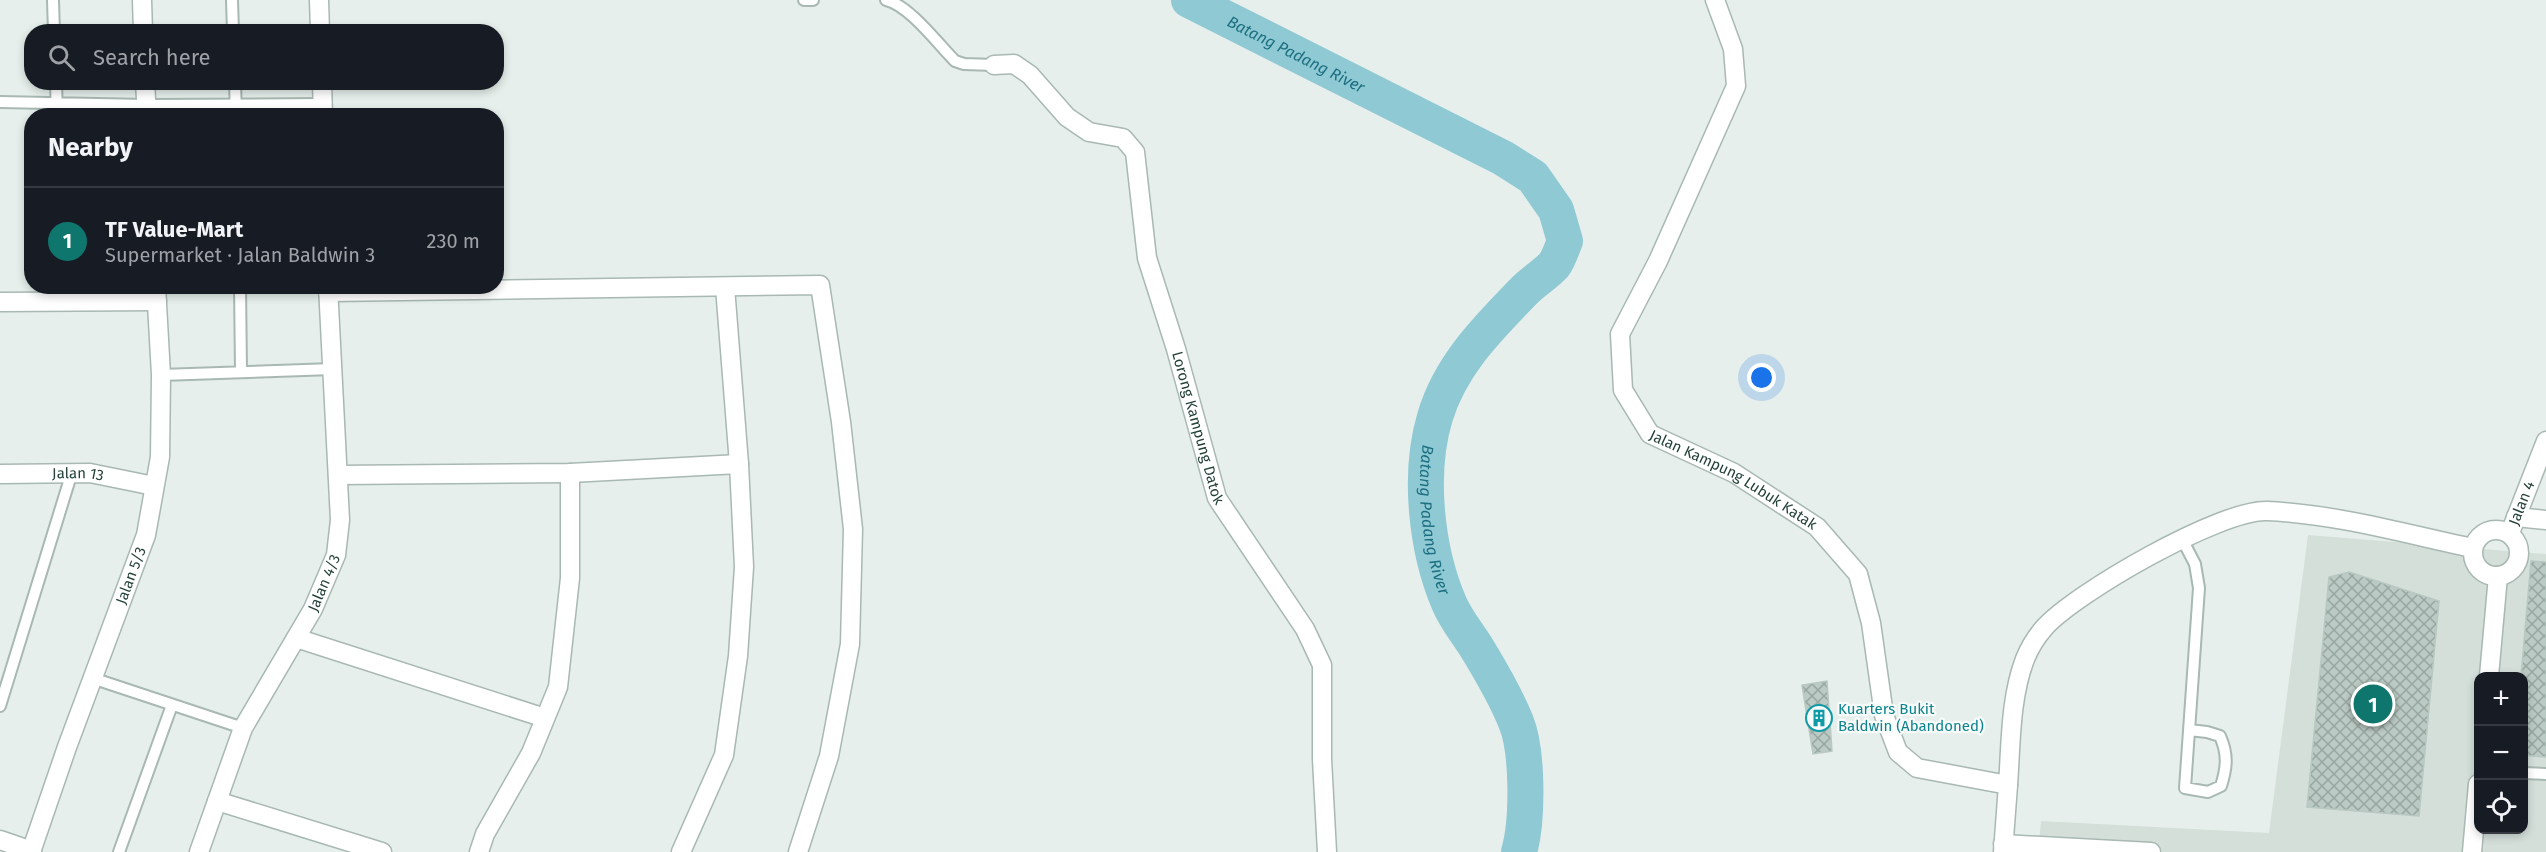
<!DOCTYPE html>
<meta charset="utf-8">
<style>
:root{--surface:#171b24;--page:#20242c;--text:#f1f3f6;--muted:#9ea1a6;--line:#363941;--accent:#0f766e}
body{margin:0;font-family:"Fira Sans",sans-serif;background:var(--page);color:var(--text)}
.controls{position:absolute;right:18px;bottom:18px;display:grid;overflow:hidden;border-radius:12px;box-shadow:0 3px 9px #0003}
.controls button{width:54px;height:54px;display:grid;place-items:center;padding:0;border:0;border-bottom:2px solid var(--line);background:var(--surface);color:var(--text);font:30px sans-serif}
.you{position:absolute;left:1762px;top:378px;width:21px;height:21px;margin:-15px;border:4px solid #fff;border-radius:50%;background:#1a73e8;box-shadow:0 0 0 9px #1a73e833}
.badge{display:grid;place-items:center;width:39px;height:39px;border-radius:50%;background:var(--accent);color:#fff;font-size:20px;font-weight:700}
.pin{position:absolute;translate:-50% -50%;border:3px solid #fff;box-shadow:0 2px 6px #0006}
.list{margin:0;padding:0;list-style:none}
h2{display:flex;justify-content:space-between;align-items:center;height:78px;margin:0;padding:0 24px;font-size:26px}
h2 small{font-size:20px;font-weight:400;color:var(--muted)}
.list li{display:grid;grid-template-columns:39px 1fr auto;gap:18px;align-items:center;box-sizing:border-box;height:108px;padding:0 24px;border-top:2px solid var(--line)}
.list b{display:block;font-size:22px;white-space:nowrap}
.list p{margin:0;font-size:20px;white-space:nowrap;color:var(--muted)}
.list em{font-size:20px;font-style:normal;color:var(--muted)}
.icon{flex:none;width:33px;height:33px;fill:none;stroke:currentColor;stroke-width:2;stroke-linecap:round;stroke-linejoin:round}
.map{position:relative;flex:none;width:2546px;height:852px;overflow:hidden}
.search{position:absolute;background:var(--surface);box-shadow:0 3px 9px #0003;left:24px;top:24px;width:480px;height:66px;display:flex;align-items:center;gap:15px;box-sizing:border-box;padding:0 21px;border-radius:24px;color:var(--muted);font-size:22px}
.panel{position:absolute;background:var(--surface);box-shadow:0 3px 9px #0003;left:24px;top:108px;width:480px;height:186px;border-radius:24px}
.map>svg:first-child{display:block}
.built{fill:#d4dfda;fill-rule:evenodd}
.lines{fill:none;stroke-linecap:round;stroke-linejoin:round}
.river{stroke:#8ec9d4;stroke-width:36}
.building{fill:url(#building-cross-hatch);stroke:#b8c9c2;stroke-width:1.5}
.service-casing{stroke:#a8b8b2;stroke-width:14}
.minor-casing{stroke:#a8b8b2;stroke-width:21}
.tertiary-casing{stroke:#a8b8b2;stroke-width:21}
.service{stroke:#fff;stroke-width:10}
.minor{stroke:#fff;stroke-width:18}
.tertiary{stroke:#fff;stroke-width:18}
.labels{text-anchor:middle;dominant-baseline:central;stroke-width:4.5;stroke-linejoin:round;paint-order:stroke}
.street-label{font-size:15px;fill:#24423a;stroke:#f7fbf9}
.culture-label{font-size:15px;fill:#0d838f;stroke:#f7fbf9;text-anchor:start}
.water-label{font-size:16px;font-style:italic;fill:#1c6f80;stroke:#f7fbf9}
</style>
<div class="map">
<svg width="2546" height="852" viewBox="0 0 2546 852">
<defs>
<pattern id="building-cross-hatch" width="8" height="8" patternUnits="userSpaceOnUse" patternTransform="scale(1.5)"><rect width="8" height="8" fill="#bbcac4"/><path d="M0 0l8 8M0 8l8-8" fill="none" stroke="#98a6a0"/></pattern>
</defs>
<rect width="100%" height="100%" fill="#e6efeb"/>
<path class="built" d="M2308,535L2546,554V852H2038L2041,821L2269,833ZM2478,676H2524V830H2478Z"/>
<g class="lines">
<path class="river" id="s1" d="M1189,0L1503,158L1533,177L1556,210L1565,241C1562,248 1559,258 1554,265C1545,275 1532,282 1523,292C1487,329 1450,366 1435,417C1418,473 1426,549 1449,603C1456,620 1469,635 1478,650C1492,673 1506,697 1516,722C1528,751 1528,821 1519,852"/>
</g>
<path class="building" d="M2531,561L2546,562V757L2523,755V676H2521Z
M2349,572L2439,601L2419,816L2307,807L2329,577Z
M1827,681L1832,751L1813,754L1802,685Z"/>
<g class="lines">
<defs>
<path id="service" d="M53,0L54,32
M232,0L233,32
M804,0H813
M886,0C910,6 937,43 955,61L964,64L994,65
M56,82L57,116
M235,82L236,116
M0,102L146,105L323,104
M58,286L59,302
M240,286L241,371
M161,375L333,369
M2182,539L2195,564L2199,588L2185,788L2208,792L2221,786C2227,767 2228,754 2220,736L2207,732L2189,730
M92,678L243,728
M0,706L72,472
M2524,773L2546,774
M119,852L172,705"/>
<g id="minor">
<path d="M142,0L143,32"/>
<path d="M319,0L320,32"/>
<path id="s2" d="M994,65L1014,64L1030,75L1067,117L1089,132L1123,138L1135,152L1147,258L1176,349L1217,498L1305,629L1322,665V759L1327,852"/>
<path d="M145,82L147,116"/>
<path d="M322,82L323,116"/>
<path d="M328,292L820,285L841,422L853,529L850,644L829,756L798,852"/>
<path d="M0,302L157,301"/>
<path id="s3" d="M0,474L90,473L154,486"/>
<path d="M338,475L570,473L739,464"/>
<path d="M2516,517L2546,520"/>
<circle cx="2496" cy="553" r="23"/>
<path id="s4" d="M2510,533L2546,441"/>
<path d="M296,638L545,718"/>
<path d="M2489,676L2498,576"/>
<path d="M2008,785C2011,744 2010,698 2025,659C2029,649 2037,636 2044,628C2075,593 2221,509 2267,511C2336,514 2406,534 2473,548"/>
<path d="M217,801L382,852"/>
<path d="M0,840L32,851"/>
<path d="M2003,844L2151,852"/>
<path id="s5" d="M31,852L67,747L146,535L160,457L161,375L156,286"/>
<path id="s6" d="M199,852L243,728L313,609L336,555L340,520L328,286"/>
<path d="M479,852L485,834L531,753L558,687L570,578V473"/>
<path d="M681,852L724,755L738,656L744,567L739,464L725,287"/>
<path d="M2472,852L2478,784"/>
</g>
<g id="tertiary">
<path id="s7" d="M1715,0L1733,49L1736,86L1658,261L1620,334L1623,390L1650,434L1734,473L1817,527L1858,574L1871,623L1884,715L1898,752L1917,768L2008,785L2003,852"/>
</g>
</defs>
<use href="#service" class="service-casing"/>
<use href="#minor" class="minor-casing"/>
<use href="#tertiary" class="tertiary-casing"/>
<use href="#service" class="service"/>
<use href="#minor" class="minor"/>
<use href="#tertiary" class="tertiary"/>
</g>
<defs>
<symbol id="building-ring" viewBox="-11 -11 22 22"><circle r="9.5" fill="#f7fbf9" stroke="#0f9aa8" stroke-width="1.5"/><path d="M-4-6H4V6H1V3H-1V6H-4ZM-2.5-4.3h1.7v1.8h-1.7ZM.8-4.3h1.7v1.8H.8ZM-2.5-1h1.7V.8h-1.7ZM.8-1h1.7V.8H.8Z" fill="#0f9aa8"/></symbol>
</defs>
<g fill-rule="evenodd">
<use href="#building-ring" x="1804" y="703" width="30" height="30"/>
</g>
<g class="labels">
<g class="street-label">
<text stroke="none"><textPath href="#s2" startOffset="459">Lorong Kampung Datok</textPath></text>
<text stroke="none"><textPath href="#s3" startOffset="78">Jalan 13</textPath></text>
<text stroke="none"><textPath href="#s7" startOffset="566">Jalan Kampung Lubuk Katak</textPath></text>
<text stroke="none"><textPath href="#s4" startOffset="32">Jalan 4</textPath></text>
<text stroke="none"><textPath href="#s5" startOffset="294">Jalan 5/3</textPath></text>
<text stroke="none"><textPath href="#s6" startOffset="298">Jalan 4/3</textPath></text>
</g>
<g class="culture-label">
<text x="1838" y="709">Kuarters Bukit<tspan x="1838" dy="17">Baldwin (Abandoned)</tspan></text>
</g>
<g class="water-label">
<text stroke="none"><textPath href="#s1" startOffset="120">Batang Padang River</textPath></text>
<text stroke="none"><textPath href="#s1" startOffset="786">Batang Padang River</textPath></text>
</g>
</g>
</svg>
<div class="controls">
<button>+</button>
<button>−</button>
<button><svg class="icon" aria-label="locate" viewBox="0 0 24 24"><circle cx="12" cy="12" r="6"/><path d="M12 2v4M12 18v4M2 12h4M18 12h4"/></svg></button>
</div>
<div class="you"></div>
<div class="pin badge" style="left:2373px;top:704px">1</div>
<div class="search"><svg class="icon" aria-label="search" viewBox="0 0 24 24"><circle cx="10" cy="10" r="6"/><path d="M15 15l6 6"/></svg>Search here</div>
<section class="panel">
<h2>Nearby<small></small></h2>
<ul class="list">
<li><span class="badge">1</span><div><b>TF Value-Mart</b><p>Supermarket · Jalan Baldwin 3</p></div><em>230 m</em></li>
</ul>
</section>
</div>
